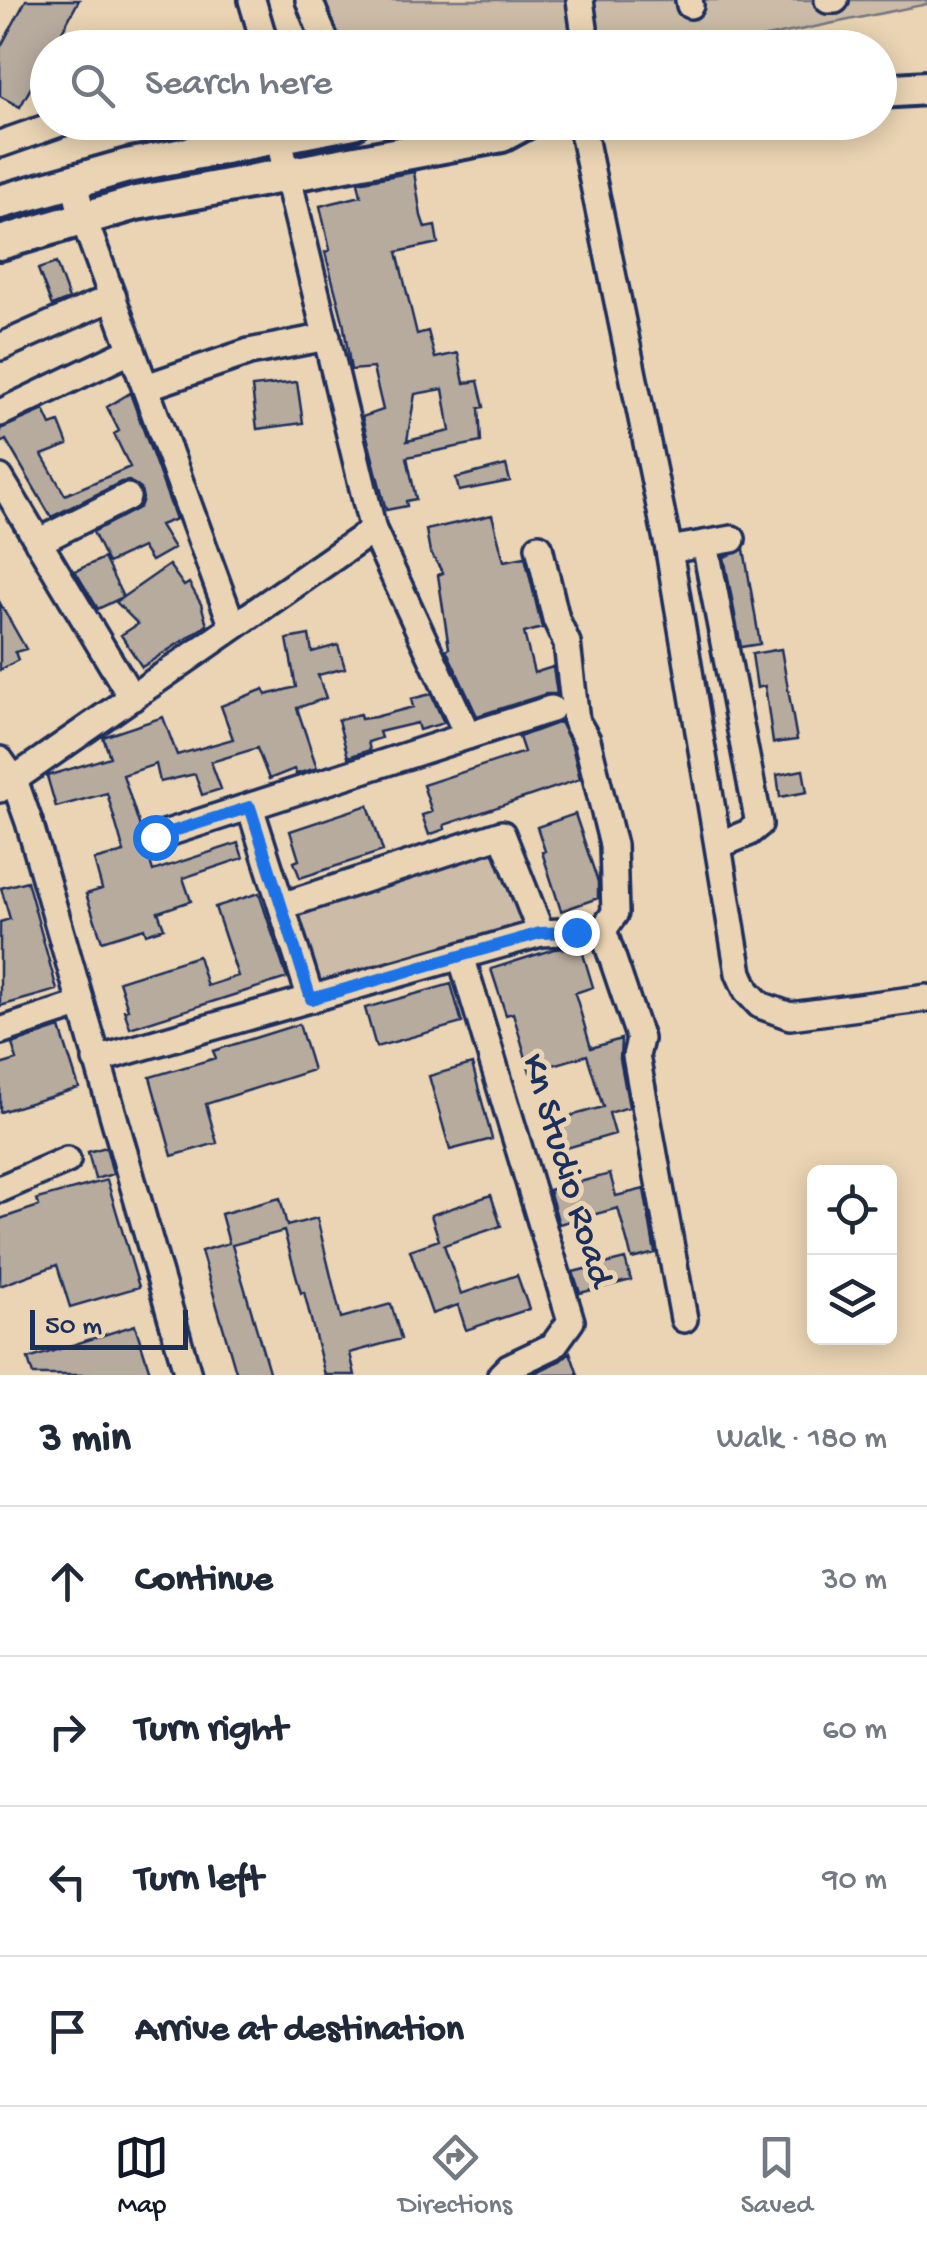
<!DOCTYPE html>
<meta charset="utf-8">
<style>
:root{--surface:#fff;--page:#f6f6f7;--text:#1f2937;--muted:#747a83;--line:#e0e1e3;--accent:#111827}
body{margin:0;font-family:"Gochi Hand",sans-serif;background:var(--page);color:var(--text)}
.controls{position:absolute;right:30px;bottom:30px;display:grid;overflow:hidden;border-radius:15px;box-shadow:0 5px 25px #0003}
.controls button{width:90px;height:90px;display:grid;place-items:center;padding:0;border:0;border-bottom:2px solid var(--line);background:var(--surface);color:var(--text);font:50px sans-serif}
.scale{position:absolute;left:30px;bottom:25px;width:158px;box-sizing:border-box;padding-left:10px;border:5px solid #1b2f5e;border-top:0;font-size:28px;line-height:35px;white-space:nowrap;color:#1b2f5e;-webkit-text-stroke:8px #ead4b3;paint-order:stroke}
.stop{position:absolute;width:30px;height:30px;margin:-22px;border:8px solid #1a73e8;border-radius:50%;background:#fff}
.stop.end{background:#1a73e8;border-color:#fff;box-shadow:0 2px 10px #0008}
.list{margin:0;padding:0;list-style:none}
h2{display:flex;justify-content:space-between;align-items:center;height:130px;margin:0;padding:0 40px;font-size:42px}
h2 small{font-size:32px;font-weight:400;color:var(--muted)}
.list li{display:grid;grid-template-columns:65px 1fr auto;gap:30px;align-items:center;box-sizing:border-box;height:150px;padding:0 40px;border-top:2px solid var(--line)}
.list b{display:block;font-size:38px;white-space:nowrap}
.list em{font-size:32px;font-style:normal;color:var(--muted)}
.icon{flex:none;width:55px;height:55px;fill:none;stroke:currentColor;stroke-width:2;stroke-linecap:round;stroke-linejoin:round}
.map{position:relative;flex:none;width:927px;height:1375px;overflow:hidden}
.search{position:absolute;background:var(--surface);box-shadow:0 5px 25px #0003;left:30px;right:30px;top:30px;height:110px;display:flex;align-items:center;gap:25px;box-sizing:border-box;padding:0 35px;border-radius:55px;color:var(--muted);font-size:38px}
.sheet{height:730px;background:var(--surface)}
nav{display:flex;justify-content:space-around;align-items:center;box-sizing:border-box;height:140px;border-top:2px solid var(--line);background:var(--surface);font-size:28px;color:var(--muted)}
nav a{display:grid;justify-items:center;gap:5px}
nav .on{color:var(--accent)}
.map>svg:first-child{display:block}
.green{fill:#ccbca7;stroke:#747682;stroke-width:2.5}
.building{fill:#b7ab9e;stroke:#1b2f5e;stroke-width:2.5;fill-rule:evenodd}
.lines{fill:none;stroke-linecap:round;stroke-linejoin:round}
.minor-casing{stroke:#1b2f5e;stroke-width:32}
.major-casing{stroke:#1b2f5e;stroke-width:40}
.minor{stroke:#ead4b3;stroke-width:25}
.major{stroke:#ead4b3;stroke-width:32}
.route{stroke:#1a73e8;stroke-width:12}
.labels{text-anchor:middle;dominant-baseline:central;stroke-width:10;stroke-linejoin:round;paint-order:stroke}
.street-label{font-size:38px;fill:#1b2f5e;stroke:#ead4b3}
</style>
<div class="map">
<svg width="927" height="1375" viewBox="0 0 927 1375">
<rect width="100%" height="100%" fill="#ead4b3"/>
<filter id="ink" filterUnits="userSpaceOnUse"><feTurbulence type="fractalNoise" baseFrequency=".01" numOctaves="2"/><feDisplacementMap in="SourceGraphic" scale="20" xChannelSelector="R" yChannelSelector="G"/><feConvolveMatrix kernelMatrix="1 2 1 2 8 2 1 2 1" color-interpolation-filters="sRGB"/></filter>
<g filter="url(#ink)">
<path class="green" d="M311,0H927V4L717,47L329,48Z
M502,834L541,933L311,999L282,906Z"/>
<path class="building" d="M26,0H79L53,48H48V57L20,107L0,96V48Z
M414,172L421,216L425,228L435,226L438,243L397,252L417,334L428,331L435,358L458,353L464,383L478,381L484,407L479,408L481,442L407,457L416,499L406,501L407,506L386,510L362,417L383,410L373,368L351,370L343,321L325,252L330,250L320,206L361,196L358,182ZM443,389L450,431L407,441L415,394Z
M56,263L69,299L52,306L38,269Z
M297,382L303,423L257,429L252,387Z
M130,393L176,519L160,525L174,548L151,561L142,547L108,563L93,532L140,507L143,499L141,489L129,481L121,482L51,517L6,440L0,443V429L44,410L51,425L59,422L68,445L42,455L65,495L130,467L114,434L119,431L107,407Z
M506,465L510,481L459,491L456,478Z
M492,515L504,561L525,557L542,628L524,633L534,673L553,667L557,694H546L477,716L446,649L449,648L438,575L443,573L430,552L426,530Z
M744,549L760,644L741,647L724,557Z
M104,558L123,597L169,565L184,586L189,583L201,604L207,625L142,667L121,635L138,624L116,602L123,597L98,609L75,571Z
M0,603L26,649L15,652L18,660L0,670Z
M309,635L312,652L338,645L345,668L318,675L326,698L297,708L317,768L296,774L294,769L269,779L257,748L211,762L221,789L202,795L195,774L160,782L156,764L123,775L141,830L139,841L147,851L153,871L238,843L243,858L183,878L191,901L158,912L164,928L146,934L144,928L102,941L86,894L102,889L94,860L124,852L107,793L56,807L47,776L110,757L103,737L163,717L177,755L233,739L221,706L264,689L266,695L296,687L287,639Z
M781,649L797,740L773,743L765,686L757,688L752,654Z
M431,694L444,723L419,730L417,723L379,732L381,738L368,742L370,750L348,757L338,720L360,714L361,719L375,717L413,707L411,699Z
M560,722L572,746L580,779L444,825L445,829L429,835L422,815L432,812L423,785L524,752L519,737Z
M803,770L807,792L780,797L777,775Z
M368,805L383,851L300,878L294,862L299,860L290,831Z
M575,814L598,882V898L561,911L542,852L545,851L537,827Z
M27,881L57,990L0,1006V922L10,919L1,888Z
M259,893L287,978L130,1028L124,1010L128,1009L119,981L198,956L207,986L238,976L215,907Z
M581,947L593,987L575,993L591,1048L621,1039L620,1059L629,1107L609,1113L615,1134L553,1152L545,1123L603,1107L587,1055L530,1072L513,1013L506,1015L491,969L554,949Z
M451,984L462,1023L376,1047L365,1008Z
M299,1024L313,1070L206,1104L217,1143L172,1156L150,1077L216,1058L213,1051Z
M60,1028L79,1088L0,1112V1065L17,1060L12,1044Z
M472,1064L492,1139L450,1150L429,1076Z
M106,1147L113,1174L95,1179L88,1152Z
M610,1174L616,1196L644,1189L655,1253L632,1259L618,1208L559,1224L549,1190Z
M107,1180L139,1287L70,1307L57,1265L0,1286V1219L39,1206L37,1199Z
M491,1195L501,1226L444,1245L461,1294L517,1275L529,1309L466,1330L458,1305L432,1314L410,1250L439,1240L431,1215Z
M280,1198L287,1226L317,1218L341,1318L391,1304L401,1339L350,1353L355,1375H325L304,1292L301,1293L284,1231L232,1245L270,1375H237L201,1251L229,1243L221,1214Z
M625,1259L631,1280L580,1293L573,1272Z
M135,1325L151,1375H33L28,1359Z
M570,1352L578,1375H530L560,1361Z"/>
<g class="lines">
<defs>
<path id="minor" d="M252,0L262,34L256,48
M309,0L328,48
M580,0L584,28
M689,0L690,5
M828,0H835
M581,122L669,550L739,973L747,991L760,1005L790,1016L927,998
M0,144L63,122
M73,180L83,217L233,627
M0,347L113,297
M146,387L249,352L327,337
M0,413L132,350
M0,478L132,698
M373,530L468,736
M38,542L127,497
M705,544L759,824L748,833L719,845
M539,547L556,619L567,643L576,721L587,740L613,845L615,913L603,930
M669,550L732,539
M0,760L14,780L29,822L188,1375
M0,789L373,530L278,136
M250,807L311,999
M155,837L551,709
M282,906L502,834L541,933
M603,930L640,1039L636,1056L684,1319
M461,956L571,1321L553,1346L509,1367L501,1375
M0,1031L79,1005
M96,1060L541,933L603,930
M0,1189L67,1160"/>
<path id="major" d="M880,91L927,88
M0,202L127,166L353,122
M0,243L136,203L502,135L526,122"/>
</defs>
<use href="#minor" class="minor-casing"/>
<use href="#major" class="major-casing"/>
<use href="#minor" class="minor"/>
<use href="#major" class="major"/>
</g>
</g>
<g class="lines" filter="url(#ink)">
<path class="route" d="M155,837L250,807L311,999L540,933L576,932"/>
</g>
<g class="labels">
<g class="street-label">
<text transform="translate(565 1171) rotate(73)">Kn Studio Road</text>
</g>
</g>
</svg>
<div class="controls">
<button><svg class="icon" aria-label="locate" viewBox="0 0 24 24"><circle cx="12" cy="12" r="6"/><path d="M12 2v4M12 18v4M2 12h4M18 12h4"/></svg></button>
<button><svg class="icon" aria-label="layers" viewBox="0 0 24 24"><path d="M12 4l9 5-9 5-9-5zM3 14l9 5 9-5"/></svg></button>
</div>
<div class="scale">50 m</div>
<div class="stop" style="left:155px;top:837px"></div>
<div class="stop end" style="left:576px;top:932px"></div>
<div class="search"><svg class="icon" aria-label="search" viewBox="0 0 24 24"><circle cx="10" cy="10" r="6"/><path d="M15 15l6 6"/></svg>Search here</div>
</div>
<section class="sheet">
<h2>3 min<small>Walk · 180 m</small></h2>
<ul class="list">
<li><svg class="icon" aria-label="ahead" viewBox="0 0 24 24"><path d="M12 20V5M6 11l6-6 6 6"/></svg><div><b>Continue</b></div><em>30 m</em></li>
<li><svg class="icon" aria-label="right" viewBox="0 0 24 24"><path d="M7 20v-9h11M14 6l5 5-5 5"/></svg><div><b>Turn right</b></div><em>60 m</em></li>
<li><svg class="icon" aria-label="left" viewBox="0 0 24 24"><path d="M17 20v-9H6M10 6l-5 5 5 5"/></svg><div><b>Turn left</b></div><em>90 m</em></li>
<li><svg class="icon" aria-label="arrive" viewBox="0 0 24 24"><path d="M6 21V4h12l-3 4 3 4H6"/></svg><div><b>Arrive at destination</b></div></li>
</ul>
</section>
<nav>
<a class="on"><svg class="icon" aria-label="map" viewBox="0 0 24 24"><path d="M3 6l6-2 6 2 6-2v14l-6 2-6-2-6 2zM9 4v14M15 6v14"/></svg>Map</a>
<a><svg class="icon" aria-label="directions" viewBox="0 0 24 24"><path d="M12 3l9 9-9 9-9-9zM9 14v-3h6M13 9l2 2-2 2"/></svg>Directions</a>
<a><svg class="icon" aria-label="saved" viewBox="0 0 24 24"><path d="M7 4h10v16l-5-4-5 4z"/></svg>Saved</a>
</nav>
